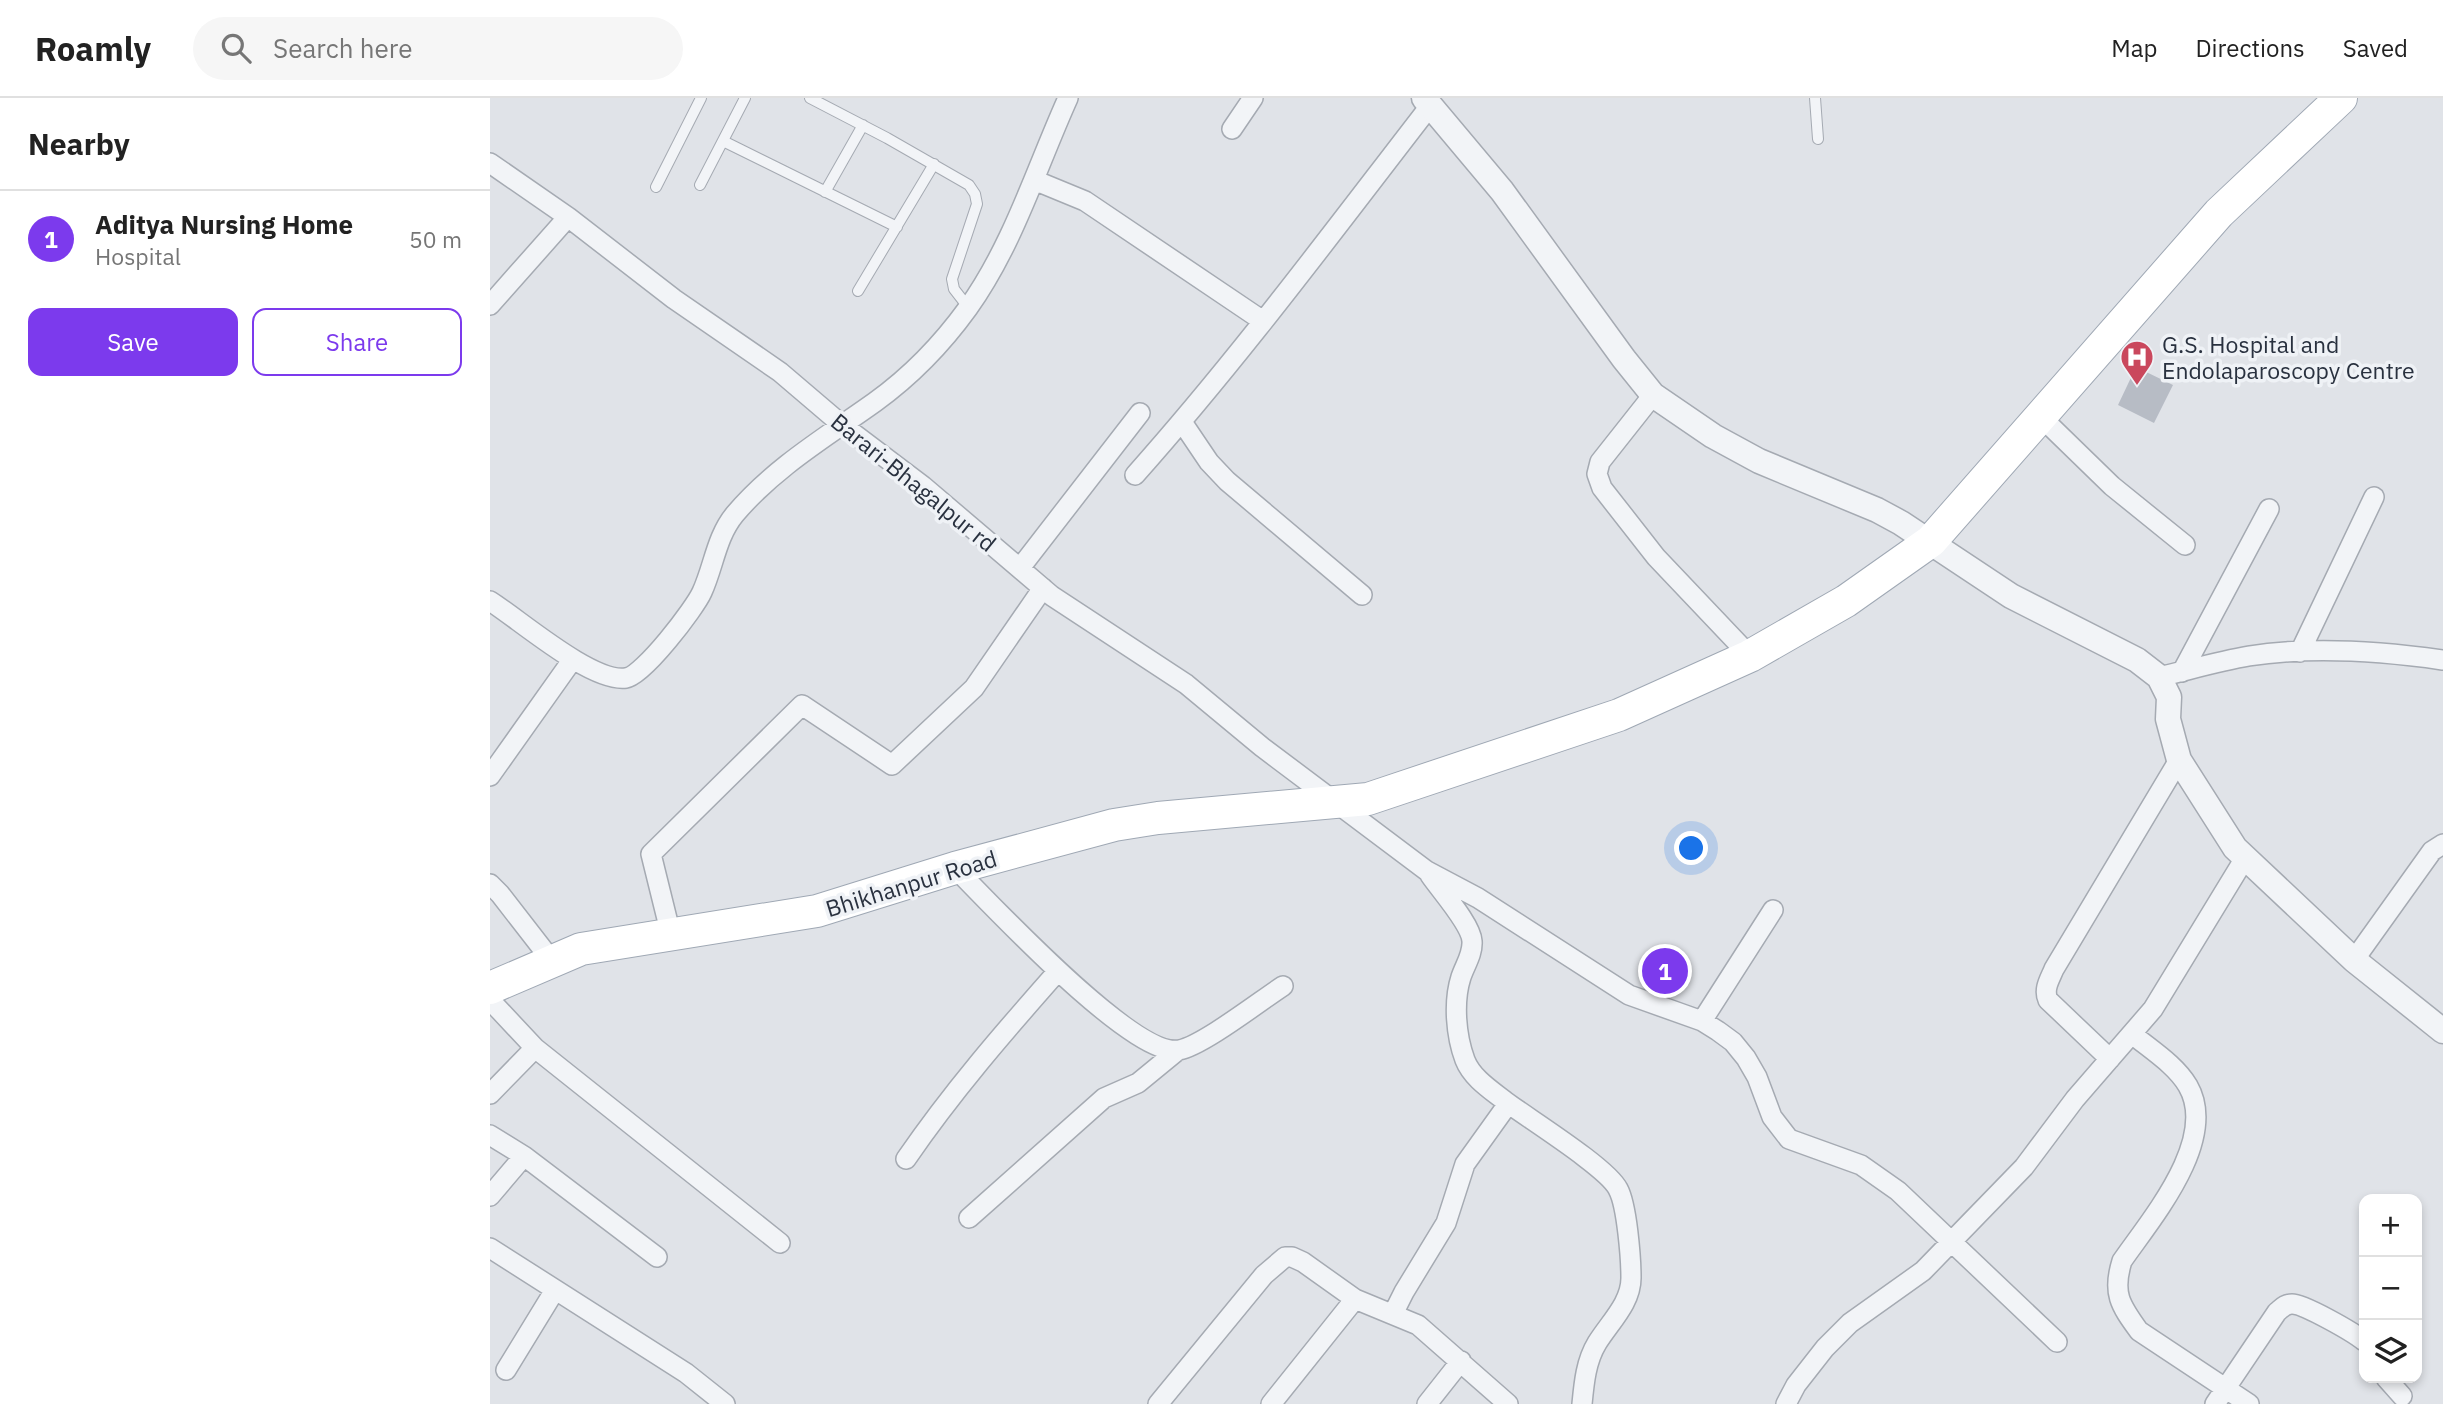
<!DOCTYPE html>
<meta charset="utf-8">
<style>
:root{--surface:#fff;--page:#f6f6f6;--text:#222;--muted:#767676;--line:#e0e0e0;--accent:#7c3aed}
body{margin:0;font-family:"IBM Plex Sans",sans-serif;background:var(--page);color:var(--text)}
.controls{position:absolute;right:21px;bottom:21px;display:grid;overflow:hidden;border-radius:14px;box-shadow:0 4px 10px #0003}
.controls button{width:63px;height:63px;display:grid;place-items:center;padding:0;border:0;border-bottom:2px solid var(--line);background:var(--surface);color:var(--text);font:35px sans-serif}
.you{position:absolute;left:1202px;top:751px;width:24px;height:24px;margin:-18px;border:5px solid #fff;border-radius:50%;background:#1a73e8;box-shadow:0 0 0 10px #1a73e833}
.badge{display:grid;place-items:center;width:46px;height:46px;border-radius:50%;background:var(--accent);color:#fff;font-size:23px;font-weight:700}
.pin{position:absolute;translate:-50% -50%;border:4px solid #fff;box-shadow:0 2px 7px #0006}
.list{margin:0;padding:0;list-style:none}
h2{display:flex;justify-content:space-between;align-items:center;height:91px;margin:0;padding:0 28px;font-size:30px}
h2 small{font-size:23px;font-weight:400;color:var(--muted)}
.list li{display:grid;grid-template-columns:46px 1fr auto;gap:21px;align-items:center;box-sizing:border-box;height:98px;padding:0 28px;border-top:2px solid var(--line)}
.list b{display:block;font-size:26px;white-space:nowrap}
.list p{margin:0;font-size:23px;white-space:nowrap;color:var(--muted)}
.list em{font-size:23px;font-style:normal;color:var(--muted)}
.actions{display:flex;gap:14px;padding:21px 28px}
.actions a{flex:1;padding:16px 0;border:2px solid var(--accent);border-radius:14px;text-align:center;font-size:24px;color:var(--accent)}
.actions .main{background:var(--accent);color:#fff}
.icon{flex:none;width:38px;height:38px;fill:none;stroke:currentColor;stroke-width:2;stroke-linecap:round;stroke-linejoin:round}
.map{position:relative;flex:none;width:1953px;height:1306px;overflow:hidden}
header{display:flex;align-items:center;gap:42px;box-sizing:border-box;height:98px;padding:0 35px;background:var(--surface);border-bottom:2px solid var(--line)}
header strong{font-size:33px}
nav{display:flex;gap:38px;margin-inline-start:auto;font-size:24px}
.search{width:490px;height:63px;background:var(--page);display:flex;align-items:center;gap:18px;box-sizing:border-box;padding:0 24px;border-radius:38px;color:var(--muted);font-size:26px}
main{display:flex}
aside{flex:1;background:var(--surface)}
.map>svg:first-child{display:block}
.building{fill:#b7bcc5}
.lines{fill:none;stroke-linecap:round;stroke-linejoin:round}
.service-casing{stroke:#a5aab2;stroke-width:12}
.minor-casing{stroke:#a5aab2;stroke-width:22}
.tertiary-casing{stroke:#a5aab2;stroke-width:27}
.primary-casing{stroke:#9fa8b4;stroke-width:34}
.service{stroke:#f2f4f7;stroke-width:10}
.minor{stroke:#f2f4f7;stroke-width:19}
.tertiary{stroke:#f2f4f7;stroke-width:24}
.primary{stroke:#fff;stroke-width:32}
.labels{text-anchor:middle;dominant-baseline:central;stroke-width:7;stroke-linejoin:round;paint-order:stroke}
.poi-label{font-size:23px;fill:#29313f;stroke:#eff2f6;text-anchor:start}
.street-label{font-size:23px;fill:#29313f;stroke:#eff2f6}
</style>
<header>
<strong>Roamly</strong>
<div class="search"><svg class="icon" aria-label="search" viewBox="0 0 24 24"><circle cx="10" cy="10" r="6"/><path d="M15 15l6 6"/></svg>Search here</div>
<nav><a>Map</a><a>Directions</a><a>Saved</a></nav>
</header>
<main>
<aside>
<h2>Nearby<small></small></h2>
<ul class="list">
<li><span class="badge">1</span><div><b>Aditya Nursing Home</b><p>Hospital</p></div><em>50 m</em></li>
</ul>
<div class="actions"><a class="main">Save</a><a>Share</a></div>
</aside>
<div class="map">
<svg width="1953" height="1306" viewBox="0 0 1953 1306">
<rect width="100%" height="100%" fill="#e0e3e8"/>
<path class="building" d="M1646,269L1683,287L1664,325L1628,307Z
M1175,847L1193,857L1176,889L1158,879Z"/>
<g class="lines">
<defs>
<path id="service" d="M320,0L397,40L479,87L485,96L487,106L462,181L464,191L478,209
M1325,0L1328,41
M233,43L407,129
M210,87L255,0
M166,89L211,0
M335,94L373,27
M368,193L444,66"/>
<path id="minor" d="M742,31L763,0
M0,65L78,119L184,201L290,274L351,326L433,388L562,498L696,586L772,649L937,773L988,800L1139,897L1212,923L1228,933L1243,944L1256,960L1267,979L1282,1019L1299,1041L1371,1067L1408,1093L1567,1244
M544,82L595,103L773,223
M0,207L78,119
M1163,297L1110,364L1107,376L1112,390L1166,459L1260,558
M1550,318L1622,388L1695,447
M692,324L719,364L737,383L872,497
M645,377C750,259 844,132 940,8
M530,470L650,315
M0,503C30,522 102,585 136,580C153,578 205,510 212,494C224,468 226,439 245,416C285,369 336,339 385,304C421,278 452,246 478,210C523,147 546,71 578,0
M1810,554L1884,399
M1692,574L1779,411
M1669,579C1699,572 1729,563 1759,558C1822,548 1890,553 1953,562
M0,678L83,561
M465,770C500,805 643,960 689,952C712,948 770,903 793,888
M940,777C950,792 981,826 982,843C983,856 975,867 971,879C963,904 966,938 975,962C982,980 1001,992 1015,1003C1039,1021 1118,1070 1128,1091C1137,1107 1141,1161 1141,1180C1141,1205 1120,1224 1107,1245C1096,1263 1094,1285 1092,1306
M0,786L10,796L62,863
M181,837L161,756L312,607L402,667L484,590L553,490
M1864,862L1942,753L1953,746
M0,902L45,950L0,996
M1212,923L1283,812
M1642,936C1660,951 1686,967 1698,988C1729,1042 1661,1121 1632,1163C1622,1195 1630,1207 1649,1233L1759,1306
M45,950L290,1145
M1620,961L1558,902C1553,891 1560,881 1564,871L1689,662
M0,1037L34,1058L0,1098
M34,1058L167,1159
M416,1061C462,994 514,934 568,873
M479,1120L614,1000L648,985L687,953
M0,1150L196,1275L235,1306
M903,1216L914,1194L956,1125L975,1066L1018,1006
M16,1272L65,1192
M1896,1280L1912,1298
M668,1306L774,1177L795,1159H802L813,1164L865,1201L928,1227L1018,1306
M781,1306L865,1201
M937,1306L971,1263
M1296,1306L1306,1287L1335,1250L1360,1225L1433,1173L1534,1069L1585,1001L1663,911L1755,760
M1725,1306L1787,1214C1792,1210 1795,1206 1802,1206C1814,1206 1863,1234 1874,1243"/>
<path id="tertiary" d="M934,0L1012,93L1134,261L1163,297L1223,338L1269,363L1387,412L1411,425L1521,498L1647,562L1669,579L1679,599L1678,621L1689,662L1745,750L1864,862L1953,933"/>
<path id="primary" d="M0,890L91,851L327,813L465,770L624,727L668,720L878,701L1129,617L1260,558L1356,503L1441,443L1729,115L1851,0"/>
</defs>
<use href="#service" class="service-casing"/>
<use href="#minor" class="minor-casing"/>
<use href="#tertiary" class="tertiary-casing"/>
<use href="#primary" class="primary-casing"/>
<use href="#service" class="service"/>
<use href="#minor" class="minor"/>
<use href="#tertiary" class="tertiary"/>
<use href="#primary" class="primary"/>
</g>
<defs>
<symbol id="hospital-pin" viewBox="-11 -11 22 30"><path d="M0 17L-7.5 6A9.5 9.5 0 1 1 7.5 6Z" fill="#ca485d" stroke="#eff2f6"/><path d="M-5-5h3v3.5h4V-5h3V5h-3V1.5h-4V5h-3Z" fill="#fff"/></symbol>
</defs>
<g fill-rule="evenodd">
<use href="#hospital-pin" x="1628" y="240" width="38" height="52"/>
</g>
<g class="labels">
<g class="poi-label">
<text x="1672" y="246">G.S. Hospital and<tspan x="1672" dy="26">Endolaparoscopy Centre</tspan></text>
</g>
<g class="street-label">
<text transform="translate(424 384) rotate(39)">Barari-Bhagalpur rd</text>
<text transform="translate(421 785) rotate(-17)">Bhikhanpur Road</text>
</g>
</g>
</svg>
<div class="controls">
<button>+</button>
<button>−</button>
<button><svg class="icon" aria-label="layers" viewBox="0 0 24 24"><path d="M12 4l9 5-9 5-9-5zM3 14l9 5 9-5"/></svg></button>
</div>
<div class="you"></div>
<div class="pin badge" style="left:1175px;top:873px">1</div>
</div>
</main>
